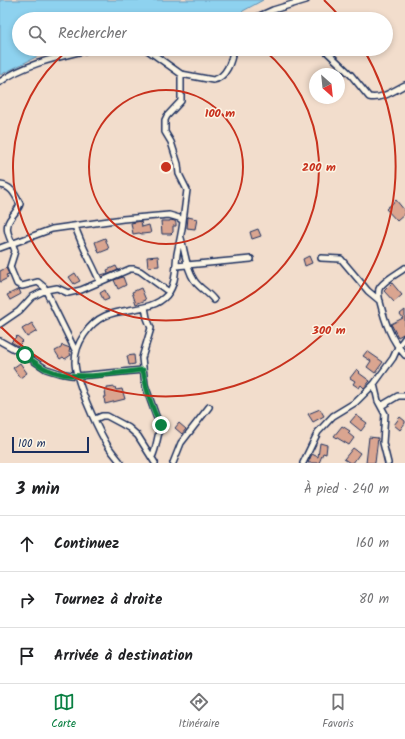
<!DOCTYPE html>
<html lang="fr">
<meta charset="utf-8">
<style>
:root{--surface:#fff;--page:#f2f2f2;--text:#202124;--muted:#757577;--line:#e0e0e0;--accent:#0b8043}
body{margin:0;font-family:Kalam,sans-serif;background:var(--page);color:var(--text)}
.compass{position:absolute;left:309px;top:68px;width:36px;height:36px;border-radius:50%;background:var(--surface);box-shadow:0 2px 6px #0003;rotate:153deg}
.scale{position:absolute;left:12px;bottom:10px;width:77px;box-sizing:border-box;padding-left:4px;border:2px solid #1b2f5e;border-top:0;font-size:11px;line-height:14px;white-space:nowrap;color:#1b2f5e;-webkit-text-stroke:3px #fcf5e5;paint-order:stroke}
.stop{position:absolute;width:12px;height:12px;margin:-9px;border:3px solid #0b8043;border-radius:50%;background:#fff}
.stop.end{background:#0b8043;border-color:#fff;box-shadow:0 1px 4px #0008}
.list{margin:0;padding:0;list-style:none}
h2{display:flex;justify-content:space-between;align-items:center;height:52px;margin:0;padding:0 16px;font-size:17px}
h2 small{font-size:13px;font-weight:400;color:var(--muted)}
.list li{display:grid;grid-template-columns:26px 1fr auto;gap:12px;align-items:center;box-sizing:border-box;height:56px;padding:0 16px;border-top:1px solid var(--line)}
.list b{display:block;font-size:15px;white-space:nowrap}
.list em{font-size:13px;font-style:normal;color:var(--muted)}
.icon{flex:none;width:22px;height:22px;fill:none;stroke:currentColor;stroke-width:2;stroke-linecap:round;stroke-linejoin:round}
.map{position:relative;flex:none;width:405px;height:463px;overflow:hidden}
.search{position:absolute;background:var(--surface);box-shadow:0 2px 6px #0003;left:12px;right:12px;top:12px;height:44px;display:flex;align-items:center;gap:10px;box-sizing:border-box;padding:0 14px;border-radius:22px;color:var(--muted);font-size:15px}
.sheet{height:220px;background:var(--surface)}
nav{display:flex;justify-content:space-around;align-items:center;box-sizing:border-box;height:56px;border-top:1px solid var(--line);background:var(--surface);font-size:11px;color:var(--muted)}
nav a{display:grid;justify-items:center;gap:2px}
nav .on{color:var(--accent)}
.map>svg:first-child{display:block}
.water{fill:#8ed2ef;stroke:#6091b5}
.building{fill:#daa590;stroke:#1b2f5e}
.lines{fill:none;stroke-linecap:round;stroke-linejoin:round}
.street-casing{stroke:#1b2f5e;stroke-width:8}
.street{stroke:#fcf5e5;stroke-width:5}
.route{stroke:#0b8043;stroke-width:5}
.ring{fill:none;stroke:#c8321e;stroke-width:2}
.centre{fill:#c8321e;stroke:#fcf5e5;stroke-width:2}
.ring-label{font-size:12px;text-anchor:middle;font-weight:bold;fill:#c8321e;stroke:#fcf5e5;stroke-width:3;stroke-linejoin:round;paint-order:stroke}
</style>
<div class="map">
<svg width="405" height="463" viewBox="0 0 405 463">
<rect width="100%" height="100%" fill="#f2ddcc"/>
<filter id="ink" filterUnits="userSpaceOnUse"><feTurbulence type="fractalNoise" baseFrequency=".025" numOctaves="2"/><feDisplacementMap in="SourceGraphic" scale="8" xChannelSelector="R" yChannelSelector="G"/><feConvolveMatrix kernelMatrix="1 2 1 2 8 2 1 2 1" color-interpolation-filters="sRGB"/></filter>
<g filter="url(#ink)">
<path class="water" d="M0,0H263L243,11L236,19H19V49H52L0,75Z"/>
<path class="building" d="M396,200L405,211V214L397,221L386,209Z
M188,217L197,219L195,229L187,228Z
M170,220L175,221L176,223V226H173V232L171,234H162L161,221H170Z
M141,221L142,227L149,225L151,233L142,234L139,233L133,234L131,223Z
M258,229L261,236L252,239L250,232Z
M105,238L109,249L99,253L95,242Z
M158,256L159,266L148,267L147,257Z
M309,256L312,263L305,266L303,259Z
M116,266L118,270L102,277L101,275L108,273L107,270Z
M6,268L9,274L6,275L8,278L0,282V271Z
M75,273L80,281L74,284L69,277Z
M123,277L126,285L118,289L114,280Z
M392,283L402,295L394,302L384,291Z
M141,288L146,300L136,304L132,292Z
M19,289L21,294L10,300L7,295Z
M105,290L109,299L104,301L100,293Z
M405,310V333L398,337L391,324L403,318L400,314Z
M32,323L37,331L27,337L22,329Z
M17,336L23,341L18,346L11,342Z
M62,345L70,348L69,351L71,355L65,359L63,357L60,359L55,351L61,348Z
M367,351L383,362L375,373L367,367L371,361L363,356Z
M134,355L135,364L129,365L127,356Z
M20,363L27,373L20,378L13,368Z
M357,369L360,372L359,373L370,381L364,388L361,385L359,388L353,384L355,381L350,378Z
M115,387L116,390L122,389L125,399L105,404L104,397H106L105,391L107,390V388Z
M320,409L324,416L313,422L308,414Z
M356,415L367,423L361,431L350,422Z
M400,417L405,421V423L400,430L394,425Z
M179,423L186,429L182,434L175,428Z
M342,426L350,431L348,433L354,438L349,445L334,436Z
M369,437L378,438L375,463H366Z
M320,443L327,445L326,454L323,453L319,463H308L312,454L318,457Z
M353,448L360,453L353,463H350L344,459Z"/>
<g class="lines">
<defs>
<path id="street" d="M253,19L273,10L306,0
M146,49L181,74L213,80C226,78 232,61 233,49
M324,49L351,75L369,97C381,100 395,90 405,85
M181,74V101L167,116L165,120V132L171,142L178,164L179,174L187,190L183,221
M0,82C23,64 63,56 91,49
M0,185C12,186 15,195 20,204C18,210 14,213 11,218C2,229 12,240 15,251L10,267L17,284L22,286L38,282L44,287L76,352
M75,226C81,245 92,263 100,282
M181,238C185,252 186,268 194,280C199,288 208,292 214,300
M0,248L52,229L123,219L169,215L179,218L183,221C182,232 179,243 177,254C175,267 177,283 167,295C152,312 125,307 105,316C89,323 75,344 75,362C75,380 96,425 105,441C109,449 116,456 121,463
M321,258L341,259L368,291L380,301
M176,266L251,259
M405,268C397,274 386,279 380,287C377,291 379,297 380,302C385,322 391,340 405,355
M145,307L147,318L151,328L142,358L145,385L156,416L161,426C157,436 157,447 152,457
M0,324L19,311L32,297L46,290L57,288L68,293L81,290L130,269H134L140,271L169,292
M0,341L25,355L46,369L59,373L77,376L143,370
M374,384L378,401L385,414L383,443L388,463
M381,406L398,396H405
M95,419L102,416H107L122,424L129,428L138,436L155,463
M173,463L181,443L209,407
M303,463L318,432L333,416L356,402L374,384L393,358L398,347L405,338"/>
</defs>
<use href="#street" class="street-casing"/>
<use href="#street" class="street"/>
</g>
</g>
<g class="lines" filter="url(#ink)">
<path class="route" d="M25,355C32,360 38,365 46,369C74,382 113,373 143,370C146,389 151,408 161,425"/>
</g>
<g class="ring">
<circle cx="166" cy="167" r="77"/>
<path d="M128 19A153 153 0 0 1 204 19M264 50A153 153 0 1 1 68 50"/>
<path d="M324 0A230 230 0 0 1 341 18M364 50A230 230 0 0 1 1 327"/>
</g>
<circle cx="166" cy="167" r="6" class="centre"/>
<g class="ring-label">
<text x="220" y="117">100 m</text>
<text x="319" y="171">200 m</text>
<text x="329" y="334">300 m</text>
</g>
</svg>
<svg class="compass" viewBox="-18 -18 36 36"><path d="M0-13l5 13h-10z" fill="#e53935"/><path d="M0 13l5-13h-10z" fill="#757577"/></svg>
<div class="scale">100 m</div>
<div class="stop" style="left:25px;top:355px"></div>
<div class="stop end" style="left:161px;top:425px"></div>
<div class="search"><svg class="icon" aria-label="search" viewBox="0 0 24 24"><circle cx="10" cy="10" r="6"/><path d="M15 15l6 6"/></svg>Rechercher</div>
</div>
<section class="sheet">
<h2>3 min<small>À pied · 240 m</small></h2>
<ul class="list">
<li><svg class="icon" aria-label="ahead" viewBox="0 0 24 24"><path d="M12 20V5M6 11l6-6 6 6"/></svg><div><b>Continuez</b></div><em>160 m</em></li>
<li><svg class="icon" aria-label="right" viewBox="0 0 24 24"><path d="M7 20v-9h11M14 6l5 5-5 5"/></svg><div><b>Tournez à droite</b></div><em>80 m</em></li>
<li><svg class="icon" aria-label="arrive" viewBox="0 0 24 24"><path d="M6 21V4h12l-3 4 3 4H6"/></svg><div><b>Arrivée à destination</b></div></li>
</ul>
</section>
<nav>
<a class="on"><svg class="icon" aria-label="map" viewBox="0 0 24 24"><path d="M3 6l6-2 6 2 6-2v14l-6 2-6-2-6 2zM9 4v14M15 6v14"/></svg>Carte</a>
<a><svg class="icon" aria-label="directions" viewBox="0 0 24 24"><path d="M12 3l9 9-9 9-9-9zM9 14v-3h6M13 9l2 2-2 2"/></svg>Itinéraire</a>
<a><svg class="icon" aria-label="saved" viewBox="0 0 24 24"><path d="M7 4h10v16l-5-4-5 4z"/></svg>Favoris</a>
</nav>
